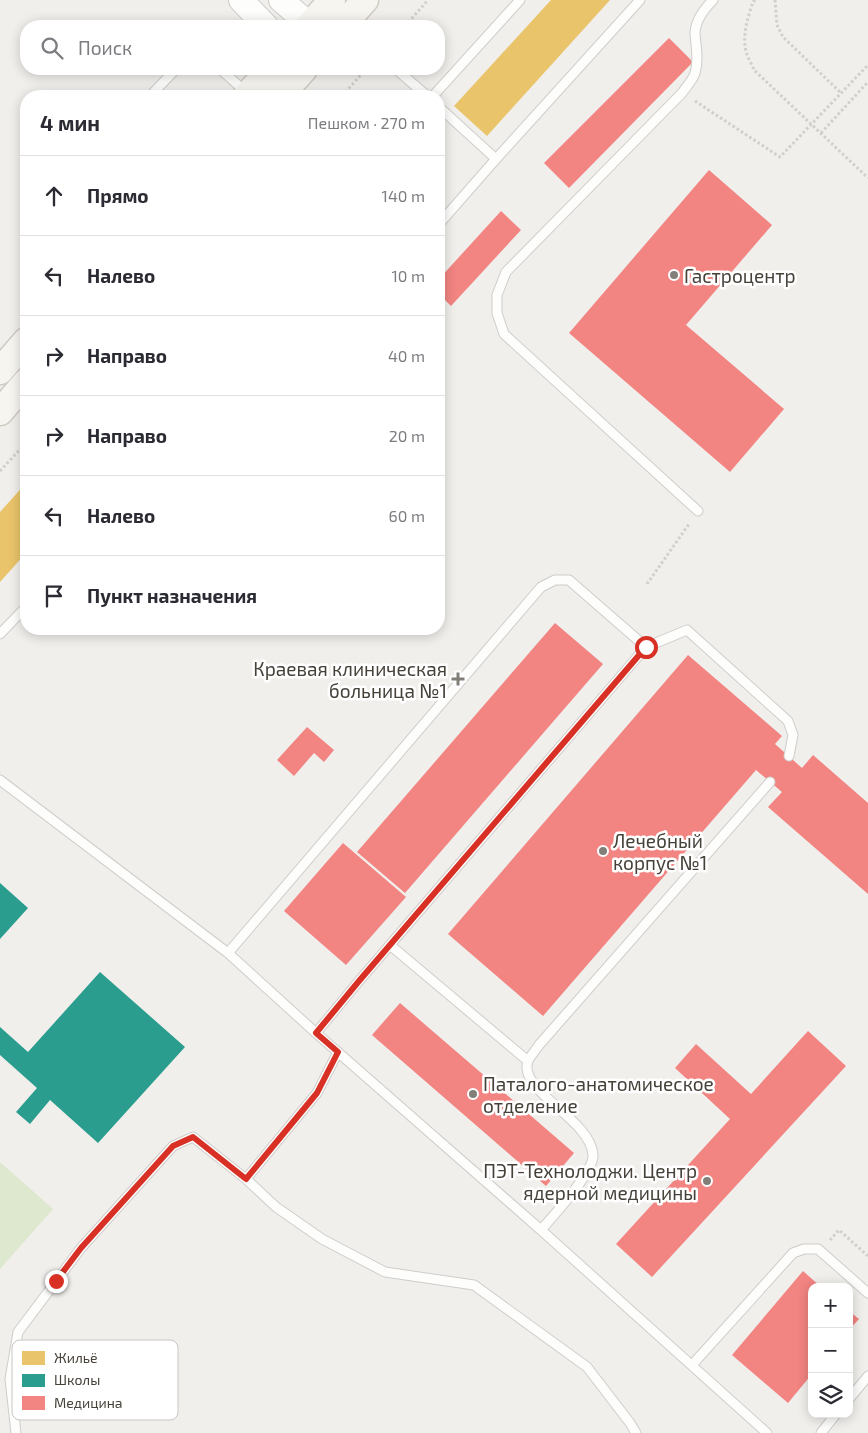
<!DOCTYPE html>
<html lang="ru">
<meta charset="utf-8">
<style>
:root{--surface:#fff;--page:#f7f7f7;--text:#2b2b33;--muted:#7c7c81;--line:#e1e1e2}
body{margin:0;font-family:"Exo 2",sans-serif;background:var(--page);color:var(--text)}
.controls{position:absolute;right:15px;bottom:15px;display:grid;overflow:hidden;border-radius:10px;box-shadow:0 2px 12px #0003}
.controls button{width:45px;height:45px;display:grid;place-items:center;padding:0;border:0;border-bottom:1px solid var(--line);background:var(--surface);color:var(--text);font:25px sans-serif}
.stop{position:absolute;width:15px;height:15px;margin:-11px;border:4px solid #d93025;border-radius:50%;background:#fff}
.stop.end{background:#d93025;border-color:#fff;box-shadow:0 1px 5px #0008}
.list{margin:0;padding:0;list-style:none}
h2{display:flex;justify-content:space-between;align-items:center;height:65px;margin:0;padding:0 20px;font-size:21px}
h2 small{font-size:16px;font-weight:400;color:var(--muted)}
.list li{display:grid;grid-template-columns:32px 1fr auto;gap:15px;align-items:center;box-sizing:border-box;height:80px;padding:0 20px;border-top:1px solid var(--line)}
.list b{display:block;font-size:19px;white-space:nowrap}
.list em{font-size:16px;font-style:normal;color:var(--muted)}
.icon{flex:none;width:28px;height:28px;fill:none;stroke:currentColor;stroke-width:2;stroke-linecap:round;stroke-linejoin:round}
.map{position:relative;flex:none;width:868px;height:1433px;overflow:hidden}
.search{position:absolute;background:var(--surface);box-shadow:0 2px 12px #0003;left:20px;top:20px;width:425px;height:55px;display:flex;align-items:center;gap:12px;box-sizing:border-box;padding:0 18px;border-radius:20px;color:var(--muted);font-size:19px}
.panel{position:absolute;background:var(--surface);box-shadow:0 2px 12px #0003;left:20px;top:90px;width:425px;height:545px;border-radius:20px}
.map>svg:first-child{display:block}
.green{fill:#dee8cf}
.homes{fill:#e9c46a}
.schools{fill:#2a9d8f}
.health{fill:#f28482}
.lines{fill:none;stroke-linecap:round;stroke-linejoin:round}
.service-casing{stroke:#cfcdca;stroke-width:11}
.tertiary-casing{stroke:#cfcdca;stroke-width:26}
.secondary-casing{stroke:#cfccc4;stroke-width:29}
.path{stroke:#d1cfcc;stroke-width:3;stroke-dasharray:2.5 2.5;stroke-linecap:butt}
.service{stroke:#fdfdfc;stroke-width:9}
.tertiary{stroke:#fdfdfc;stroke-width:24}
.secondary{stroke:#f6f5f0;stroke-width:26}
.route{stroke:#d93025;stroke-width:6}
.poi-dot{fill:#827e78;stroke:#fff;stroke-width:2}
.labels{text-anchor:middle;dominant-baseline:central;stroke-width:5;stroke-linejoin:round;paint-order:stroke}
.poi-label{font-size:19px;fill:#464139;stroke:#fff;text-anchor:start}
.key{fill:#fff;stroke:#c8c6c4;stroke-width:1}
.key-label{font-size:14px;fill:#464139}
</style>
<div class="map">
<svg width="868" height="1433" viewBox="0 0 868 1433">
<rect width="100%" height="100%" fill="#f1efec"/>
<path class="green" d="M0,1162L53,1209L0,1269Z"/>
<path class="homes" d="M551,0H610L487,136L454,106Z
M26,483V553L0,582V512Z"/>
<path class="schools" d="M0,883L28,908L0,939Z
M100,972L185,1047L98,1143L50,1100L30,1124L16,1112L37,1088L0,1055V1027L28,1052Z"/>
<path class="health" d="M669,38L693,62L569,188L544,163Z
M709,170L772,225L686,325L784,409L730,472L569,333Z
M501,211L521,230L451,306L439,294V279Z
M555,623L603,664L405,893L357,852Z
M688,655L782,736L775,744L802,768L813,755L868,803V894L768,807L782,792L756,770L543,1016L448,934Z
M307,727L334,750L324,762L314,753L294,776L277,760Z
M343,843L406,897L346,965L284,911Z
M400,1003L574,1153L546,1186L372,1035Z
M808,1031L846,1066L652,1277L616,1244L730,1119L675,1068L696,1044L751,1094Z
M803,1271L821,1287H812V1374L788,1403L732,1355Z
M849,1311L859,1319L849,1330Z"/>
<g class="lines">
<defs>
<path id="service" d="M220,69L246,92
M396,69L427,96
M150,96L176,69
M433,96L520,0
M439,107L496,159L640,0
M439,224L496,159
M698,511L504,334L497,313V295L506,272L682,93C686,87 693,80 695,73C699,60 696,47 695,34C695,21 704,9 713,0
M0,634L26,607
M0,780L228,953L316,1033L541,1230L767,1433
M390,945L528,1061
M228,953L541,587L555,580H569L646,647
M316,1033L359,981L646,647L687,630L788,721L793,735L789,756
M246,1179L317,1093L338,1052
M541,1230C553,1216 594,1172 593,1155C591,1119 517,1091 528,1061C531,1055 536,1050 539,1045L770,782
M692,1365L793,1253L804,1249H818L868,1293
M849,1399L868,1376
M16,1433L10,1379L18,1332L81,1248L173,1146L193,1137L246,1179L276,1207L322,1239L385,1272L474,1285L587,1367L630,1423L636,1433
M821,1433L836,1414"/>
<path id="tertiary" d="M241,0L266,26
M281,0L311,26"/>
<path id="secondary" d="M309,26L332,0
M342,26L365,0
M246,96L271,69
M280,96L304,69
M0,371L26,341
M0,412L26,382"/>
</defs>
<use href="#service" class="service-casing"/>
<use href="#tertiary" class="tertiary-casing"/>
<use href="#secondary" class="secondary-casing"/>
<path class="path" d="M755,0L753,2C748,17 742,35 746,51C747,57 752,64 754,70L868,178
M775,0L777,25L783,37L841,93
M405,26L428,0
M342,96L366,69
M695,101L780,157L868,65
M821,133L868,82
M0,471L26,443
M647,584L689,524
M830,1240L839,1230L868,1256"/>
<use href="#service" class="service"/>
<use href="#tertiary" class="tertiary"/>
<use href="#secondary" class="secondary"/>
</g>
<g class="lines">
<path class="route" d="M56,1281L81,1248L173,1146L193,1137L246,1179L317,1093L338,1052L316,1033L359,981L646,647"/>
</g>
<g class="poi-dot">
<circle cx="674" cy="275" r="5"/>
<path d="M455.5 671.5h5v5h5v5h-5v5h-5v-5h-5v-5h5z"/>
<circle cx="603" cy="851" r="5"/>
<circle cx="473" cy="1094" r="5"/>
<circle cx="707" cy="1181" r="5"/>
</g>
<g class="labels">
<g class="poi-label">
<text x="684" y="275">Гастроцентр</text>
<text x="447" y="668" text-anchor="end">Краевая клиническая<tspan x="447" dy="22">больница №1</tspan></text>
<text x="613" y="840">Лечебный<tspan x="613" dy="22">корпус №1</tspan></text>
<text x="483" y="1083">Паталого-анатомическое<tspan x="483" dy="22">отделение</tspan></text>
<text x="697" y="1170" text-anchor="end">ПЭТ-Технолоджи. Центр<tspan x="697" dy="22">ядерной медицины</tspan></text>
</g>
</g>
<rect x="12" y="1340" width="166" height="80" rx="8" class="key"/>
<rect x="22" y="1351" width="23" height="14" fill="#e9c46a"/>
<rect x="22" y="1374" width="23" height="13" fill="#2a9d8f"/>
<rect x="22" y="1396" width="23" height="14" fill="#f28482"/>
<g class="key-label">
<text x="54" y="1363">Жильё</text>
<text x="54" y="1385">Школы</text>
<text x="54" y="1408">Медицина</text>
</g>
</svg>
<div class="controls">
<button>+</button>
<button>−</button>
<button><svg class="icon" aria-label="layers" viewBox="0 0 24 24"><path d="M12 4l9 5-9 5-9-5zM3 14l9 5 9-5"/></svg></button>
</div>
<div class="stop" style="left:646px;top:647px"></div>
<div class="stop end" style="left:56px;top:1281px"></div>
<div class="search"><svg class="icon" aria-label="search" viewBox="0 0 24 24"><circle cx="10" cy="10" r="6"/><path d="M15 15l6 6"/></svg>Поиск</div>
<section class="panel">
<h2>4 мин<small>Пешком · 270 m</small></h2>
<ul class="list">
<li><svg class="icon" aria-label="ahead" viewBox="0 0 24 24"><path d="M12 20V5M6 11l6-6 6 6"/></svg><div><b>Прямо</b></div><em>140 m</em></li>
<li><svg class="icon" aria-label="left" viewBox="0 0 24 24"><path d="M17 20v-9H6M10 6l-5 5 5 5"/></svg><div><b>Налево</b></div><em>10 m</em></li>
<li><svg class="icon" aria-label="right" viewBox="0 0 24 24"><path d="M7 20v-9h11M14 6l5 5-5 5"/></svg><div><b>Направо</b></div><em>40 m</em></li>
<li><svg class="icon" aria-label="right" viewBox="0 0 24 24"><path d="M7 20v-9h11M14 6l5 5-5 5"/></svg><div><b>Направо</b></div><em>20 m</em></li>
<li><svg class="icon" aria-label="left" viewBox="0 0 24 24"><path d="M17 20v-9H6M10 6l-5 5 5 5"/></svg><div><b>Налево</b></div><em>60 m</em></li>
<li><svg class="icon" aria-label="arrive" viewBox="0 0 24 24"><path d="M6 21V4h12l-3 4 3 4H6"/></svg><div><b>Пункт назначения</b></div></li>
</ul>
</section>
</div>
